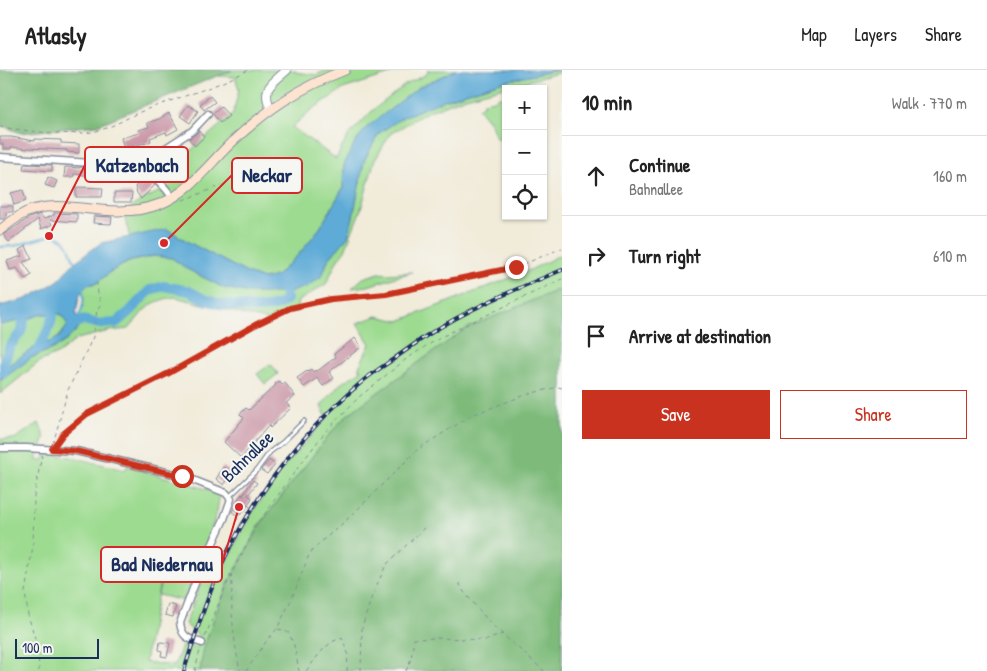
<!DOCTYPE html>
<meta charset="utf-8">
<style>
:root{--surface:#fff;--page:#f2f2f2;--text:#222;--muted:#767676;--line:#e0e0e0;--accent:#c8321e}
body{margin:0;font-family:"Patrick Hand",sans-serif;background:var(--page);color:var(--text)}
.controls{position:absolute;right:15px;top:15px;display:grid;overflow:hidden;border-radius:0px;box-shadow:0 1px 4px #0004}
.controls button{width:45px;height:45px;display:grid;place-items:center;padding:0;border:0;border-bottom:1px solid var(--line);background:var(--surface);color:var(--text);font:25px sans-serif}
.scale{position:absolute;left:15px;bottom:12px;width:84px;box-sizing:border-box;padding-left:5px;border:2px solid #1b2f5e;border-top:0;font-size:14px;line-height:18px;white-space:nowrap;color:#1b2f5e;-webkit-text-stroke:4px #f6f6f2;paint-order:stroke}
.stop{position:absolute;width:15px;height:15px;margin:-11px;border:4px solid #c8321e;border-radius:50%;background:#fff}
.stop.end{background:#c8321e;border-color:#fff;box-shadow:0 1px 5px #0008}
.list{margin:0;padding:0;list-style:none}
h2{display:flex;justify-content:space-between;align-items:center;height:65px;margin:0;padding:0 20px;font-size:21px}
h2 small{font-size:16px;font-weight:400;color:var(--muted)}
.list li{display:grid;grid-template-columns:32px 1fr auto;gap:15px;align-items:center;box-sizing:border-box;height:80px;padding:0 20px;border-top:1px solid var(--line)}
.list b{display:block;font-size:19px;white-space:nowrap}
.list p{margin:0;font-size:16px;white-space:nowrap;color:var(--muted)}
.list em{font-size:16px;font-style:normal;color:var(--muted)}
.actions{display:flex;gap:10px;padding:15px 20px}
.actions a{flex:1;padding:11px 0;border:1px solid var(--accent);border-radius:0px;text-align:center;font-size:18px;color:var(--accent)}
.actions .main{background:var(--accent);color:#fff}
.icon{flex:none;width:28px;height:28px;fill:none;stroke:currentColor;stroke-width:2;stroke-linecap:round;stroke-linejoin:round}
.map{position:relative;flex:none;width:562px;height:601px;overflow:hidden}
header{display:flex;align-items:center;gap:30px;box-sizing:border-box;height:70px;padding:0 25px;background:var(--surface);border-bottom:1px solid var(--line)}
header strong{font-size:24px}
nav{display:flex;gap:28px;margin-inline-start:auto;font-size:18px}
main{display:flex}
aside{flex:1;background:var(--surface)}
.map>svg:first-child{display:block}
.green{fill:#9ddb90;stroke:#5c8577}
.forest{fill:#7ebb7a;stroke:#4c756c}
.water{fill:#5fabd7;stroke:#3d6d9a}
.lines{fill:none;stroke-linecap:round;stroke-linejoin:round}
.stream{stroke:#5fabd7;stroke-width:2}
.river{stroke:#5fabd7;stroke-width:10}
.building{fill:#c994a6}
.service-casing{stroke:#868d9c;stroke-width:5.5}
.minor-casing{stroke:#868d9c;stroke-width:9}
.tertiary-casing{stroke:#868d9c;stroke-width:10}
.secondary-casing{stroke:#868d9c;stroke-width:11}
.path{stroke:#868d9c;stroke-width:1;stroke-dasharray:4 4;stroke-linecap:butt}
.service{stroke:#fff;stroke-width:3}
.minor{stroke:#fff;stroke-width:6}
.tertiary{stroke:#fff;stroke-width:8}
.secondary{stroke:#fde4d1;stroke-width:9}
.rail-casing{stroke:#1b2f5e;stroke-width:4}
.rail{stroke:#f6f6f2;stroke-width:2;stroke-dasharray:5.5;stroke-linecap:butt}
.route{stroke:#c8321e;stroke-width:6}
.labels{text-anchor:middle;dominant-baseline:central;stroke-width:4;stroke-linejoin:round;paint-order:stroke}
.street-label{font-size:19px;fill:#1b2f5e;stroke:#f6f6f2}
.leader{fill:none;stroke:#d62828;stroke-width:2}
.callout-dot{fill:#d62828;stroke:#f6f6f2;stroke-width:2}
.callout{fill:#f6f6f2;stroke:#d62828;stroke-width:2}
.callout-label{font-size:20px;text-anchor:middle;font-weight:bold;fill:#1b2f5e}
</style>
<header>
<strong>Atlasly</strong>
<nav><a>Map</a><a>Layers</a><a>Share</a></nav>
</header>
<main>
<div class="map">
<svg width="562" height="601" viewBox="0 0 562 601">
<rect width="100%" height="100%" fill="#f6f6f2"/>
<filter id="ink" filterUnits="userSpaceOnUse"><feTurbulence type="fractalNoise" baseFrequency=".02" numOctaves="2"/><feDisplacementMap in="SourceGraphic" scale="10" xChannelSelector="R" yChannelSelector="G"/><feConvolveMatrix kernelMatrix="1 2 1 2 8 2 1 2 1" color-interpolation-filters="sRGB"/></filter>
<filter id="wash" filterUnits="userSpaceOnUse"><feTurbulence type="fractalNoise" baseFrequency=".0096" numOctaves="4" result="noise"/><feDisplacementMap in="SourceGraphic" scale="20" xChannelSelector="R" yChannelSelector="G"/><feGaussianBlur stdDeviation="1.12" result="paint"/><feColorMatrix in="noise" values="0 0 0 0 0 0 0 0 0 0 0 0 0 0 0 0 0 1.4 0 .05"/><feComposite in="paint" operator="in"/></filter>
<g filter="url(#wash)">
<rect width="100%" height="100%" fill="#f1ebd9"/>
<path class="green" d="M234,0H296L295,2L316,5L327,0H410L396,2L343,19L310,41L292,57L336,89L348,66L372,41L405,15L427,4L428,0H456L419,17L344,95L343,118L320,158L299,184L276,206L263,209L245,202L190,173L167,159L130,168L124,145C133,132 152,126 166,118L141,98L167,78L181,89L233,44L239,19L235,7L218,6Z
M557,0H562V2L466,27L427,42L390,64L374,92L361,139L345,180L338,189L326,214L298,231L296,241L269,251L175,227C149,231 145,239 129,259L109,261L77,269L59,283L39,292L0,324V311L31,288L55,278L78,248L82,240L84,231L83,220L87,215L97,213L110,202L129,192L153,186L172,188L187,199L224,218L322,206L328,190L348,167L353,147L364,91L379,63L403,47L444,30L501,12Z
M502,26L506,32V71L496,68L491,54L478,38L483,35L484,32L494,30Z
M562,184V218L467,259L422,290L346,346L328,366L261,453L229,512L215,545L204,578L200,601H0V369H14L39,353L45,368L36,390H44L45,384L71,387L125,400L127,396L220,423L217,442L206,474L207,478L185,531L158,525L163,502L178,504L181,495L164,489L145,592L174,596L183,574L197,578L199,566L185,554L201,513L211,490L225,495L251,444L285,395L327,348L321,336L340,314L361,301L359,297L370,274L357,253L377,246L399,251L526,202Z
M412,202L368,216L352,218L363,208L379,203L388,204Z
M42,244H61L68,255L59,267L51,272L41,273L0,301V255L24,250Z
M271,294L278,304L265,314L257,304Z"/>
<path class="forest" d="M0,0H232L97,55L21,63L0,55Z
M562,218V601H200L204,578L215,545L229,512L261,453L328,366L346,346L422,290L467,258Z"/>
<path class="water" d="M456,0H557L501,12L444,30L403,47L379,63L364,91L353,147L348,167L328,190L322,206L306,217L287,223H249L224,218L187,199L172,188L153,186L128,192L110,202L97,213L87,215L80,224L79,228L76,243L78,248L83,250L77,260L66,271L54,278L31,288L0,311V301L4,298L41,273L51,272L59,267L68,255L61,244H42L24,250L0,255V236L26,229L43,220L59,210L65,202L75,192L101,173L167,159L190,173L245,202L263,209L276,206L299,184L320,158L343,118L344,95L354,74L366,58L419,17Z"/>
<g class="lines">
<path class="stream" d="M0,177L14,176L49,166H56L64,170L69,177L75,194
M78,248C83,238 84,231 83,220H82"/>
<path class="river" d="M72,255L83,250L99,254L116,253L130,241L150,220L164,216L189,221L204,229L219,234L253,238L269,237L278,235L287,229L282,217
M39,279L50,255L53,244L52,232
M4,303V292L10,276L21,262L27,238"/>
</g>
<g id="blocks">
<path class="building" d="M210,26L215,32L204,40L200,34Z
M188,35L198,41L190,53L180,46Z
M221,37L229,46L220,53L213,44Z
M169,43L178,59L167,65L166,62L150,68L151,71L144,74V73L124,79L121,68L139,63L138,60L149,57L147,53L159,49Z
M199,61L204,67L195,76L189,69Z
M0,67H11L35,71V69L61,70V73L79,74V83L67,82V80L27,78V79L11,77V79H3V74H0Z
M24,94L52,95V101L23,99Z
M65,97L80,98V97L131,101L130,110L74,104L73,107H64Z
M138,103L155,115L141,129L137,123L135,117L140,111L131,110Z
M48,107L57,111L54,118L45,115Z
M76,117L103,118L102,127H76Z
M23,120L26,131L14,135L11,123Z
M114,123H132L131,132H114Z
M0,136H13V142H6V147L5,149H0Z
M54,143L77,144V152L50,150L52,155L41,159L38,149L9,172L3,165L29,148L40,144L44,149L54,145Z
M94,146L112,147L111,154L93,153Z
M26,176L32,189L23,192L32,205L25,209L17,198L10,200L7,191L22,186L19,180Z
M355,268L361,277L329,302L334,308L323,316L317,308L304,317L297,308L307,301L308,302L311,299L313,302L315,300L316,302L336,287L334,284Z
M279,311L282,315L285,313L295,326L286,333L291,338L270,358L269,355L241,388L224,372L244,348L240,344L246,338L249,340L276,315L275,314Z
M269,390L275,395L267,404L261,400Z
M223,397L232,403L224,415L216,409Z
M253,410L257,413L248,425L252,428L244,441L242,440L238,446L232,442L235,435H234L241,425L242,426Z
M168,534L176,536L173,547L165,545Z
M160,572L170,573L167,587L161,586L162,581L159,580Z"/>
</g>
</g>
<g filter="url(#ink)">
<use href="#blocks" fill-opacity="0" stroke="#868d9c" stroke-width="1"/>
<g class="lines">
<defs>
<path id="service" d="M230,426L256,401L270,382L283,372L304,351"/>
<path id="minor" d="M0,87L122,95C129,96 137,96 143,99C155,106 165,117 173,128
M141,98L150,88L192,61L208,44
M0,378H26L76,381L183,406L226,423L231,429L224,449L197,508L180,553C182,568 189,569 202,573"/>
<path id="tertiary" d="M271,39C260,18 273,13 287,0"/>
<path id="secondary" d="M0,160C11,152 22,142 36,139C51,135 66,137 81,138C107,141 134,144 160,134C190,122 208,95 231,73C267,39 299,18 345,0"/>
</defs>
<use href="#service" class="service-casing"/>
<use href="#minor" class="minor-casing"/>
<use href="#tertiary" class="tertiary-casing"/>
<use href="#secondary" class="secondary-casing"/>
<path class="path" d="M0,57C30,61 62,66 92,62C111,59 127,47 145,40C179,27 215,18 248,0
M183,130L226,114
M53,374L68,320L93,267L97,240L101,234L98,224L97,213
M55,375L63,364L87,344L171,302L255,255L290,238L331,229L386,224L517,197L562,178
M241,424L246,427
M248,435L250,437
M236,451L243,441
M231,504C233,517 231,529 232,541C233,561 236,581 240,601
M459,513L464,522L491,554L544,601
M278,559L283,560L289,563L294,575L299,601
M205,567L231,504L259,452L294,403L325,362L359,327L405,290L426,276L449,263L562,209
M39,601L38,578L28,545L25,522L33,476L34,426L42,385
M195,601L200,580
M246,601L268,569L277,559L292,528L309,485L313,479L352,445L418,379L472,345L528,324L558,317L562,318
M306,601C317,588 325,572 342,568L348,583L347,601
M361,601L362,558L372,526L386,495L425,457
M406,601L411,589L414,569L440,568L487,570L503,564"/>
<use href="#service" class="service"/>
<use href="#minor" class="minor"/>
<use href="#tertiary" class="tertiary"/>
<use href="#secondary" class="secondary"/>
<defs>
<path id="rail" d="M184,601C197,559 210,517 230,477C263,414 309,356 364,310C374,302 385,295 395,288C405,281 416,273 426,266C468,239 516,219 562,200"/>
</defs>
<use href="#rail" class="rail-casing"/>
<use href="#rail" class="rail"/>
</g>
</g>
<g class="lines" filter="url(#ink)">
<path class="route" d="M182,406L76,381L52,379L63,364L87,344L171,302L255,255L290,238L331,229L386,224L516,197"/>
</g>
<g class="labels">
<g class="street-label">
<text transform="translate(247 386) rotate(-44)">Bahnallee</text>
</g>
</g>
<path class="leader" d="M49 166L85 95M164 173L232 105M239 437L222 494"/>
<g class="callout-dot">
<circle cx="49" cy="166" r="5"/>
<circle cx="164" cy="173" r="5"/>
<circle cx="239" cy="437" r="5"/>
</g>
<g class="callout">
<rect x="85" y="77" width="103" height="35" rx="5"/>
<rect x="232" y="88" width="70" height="35" rx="5"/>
<rect x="101" y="477" width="121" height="35" rx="5"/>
</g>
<g class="callout-label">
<text x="137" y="102">Katzenbach</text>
<text x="267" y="112">Neckar</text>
<text x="162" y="501">Bad Niedernau</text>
</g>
</svg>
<div class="controls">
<button>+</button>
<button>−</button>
<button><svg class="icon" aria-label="locate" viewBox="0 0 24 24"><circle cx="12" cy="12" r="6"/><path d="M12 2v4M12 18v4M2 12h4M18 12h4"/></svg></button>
</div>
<div class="scale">100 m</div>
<div class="stop" style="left:182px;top:406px"></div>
<div class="stop end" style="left:516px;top:197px"></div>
</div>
<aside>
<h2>10 min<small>Walk · 770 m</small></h2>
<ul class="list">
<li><svg class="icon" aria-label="ahead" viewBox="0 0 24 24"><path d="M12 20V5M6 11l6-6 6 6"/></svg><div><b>Continue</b><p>Bahnallee</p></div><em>160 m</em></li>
<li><svg class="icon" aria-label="right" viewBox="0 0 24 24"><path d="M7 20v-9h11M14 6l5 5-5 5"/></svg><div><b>Turn right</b></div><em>610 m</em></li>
<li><svg class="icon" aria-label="arrive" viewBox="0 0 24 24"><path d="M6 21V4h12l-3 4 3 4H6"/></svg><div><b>Arrive at destination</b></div></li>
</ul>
<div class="actions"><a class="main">Save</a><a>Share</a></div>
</aside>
</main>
